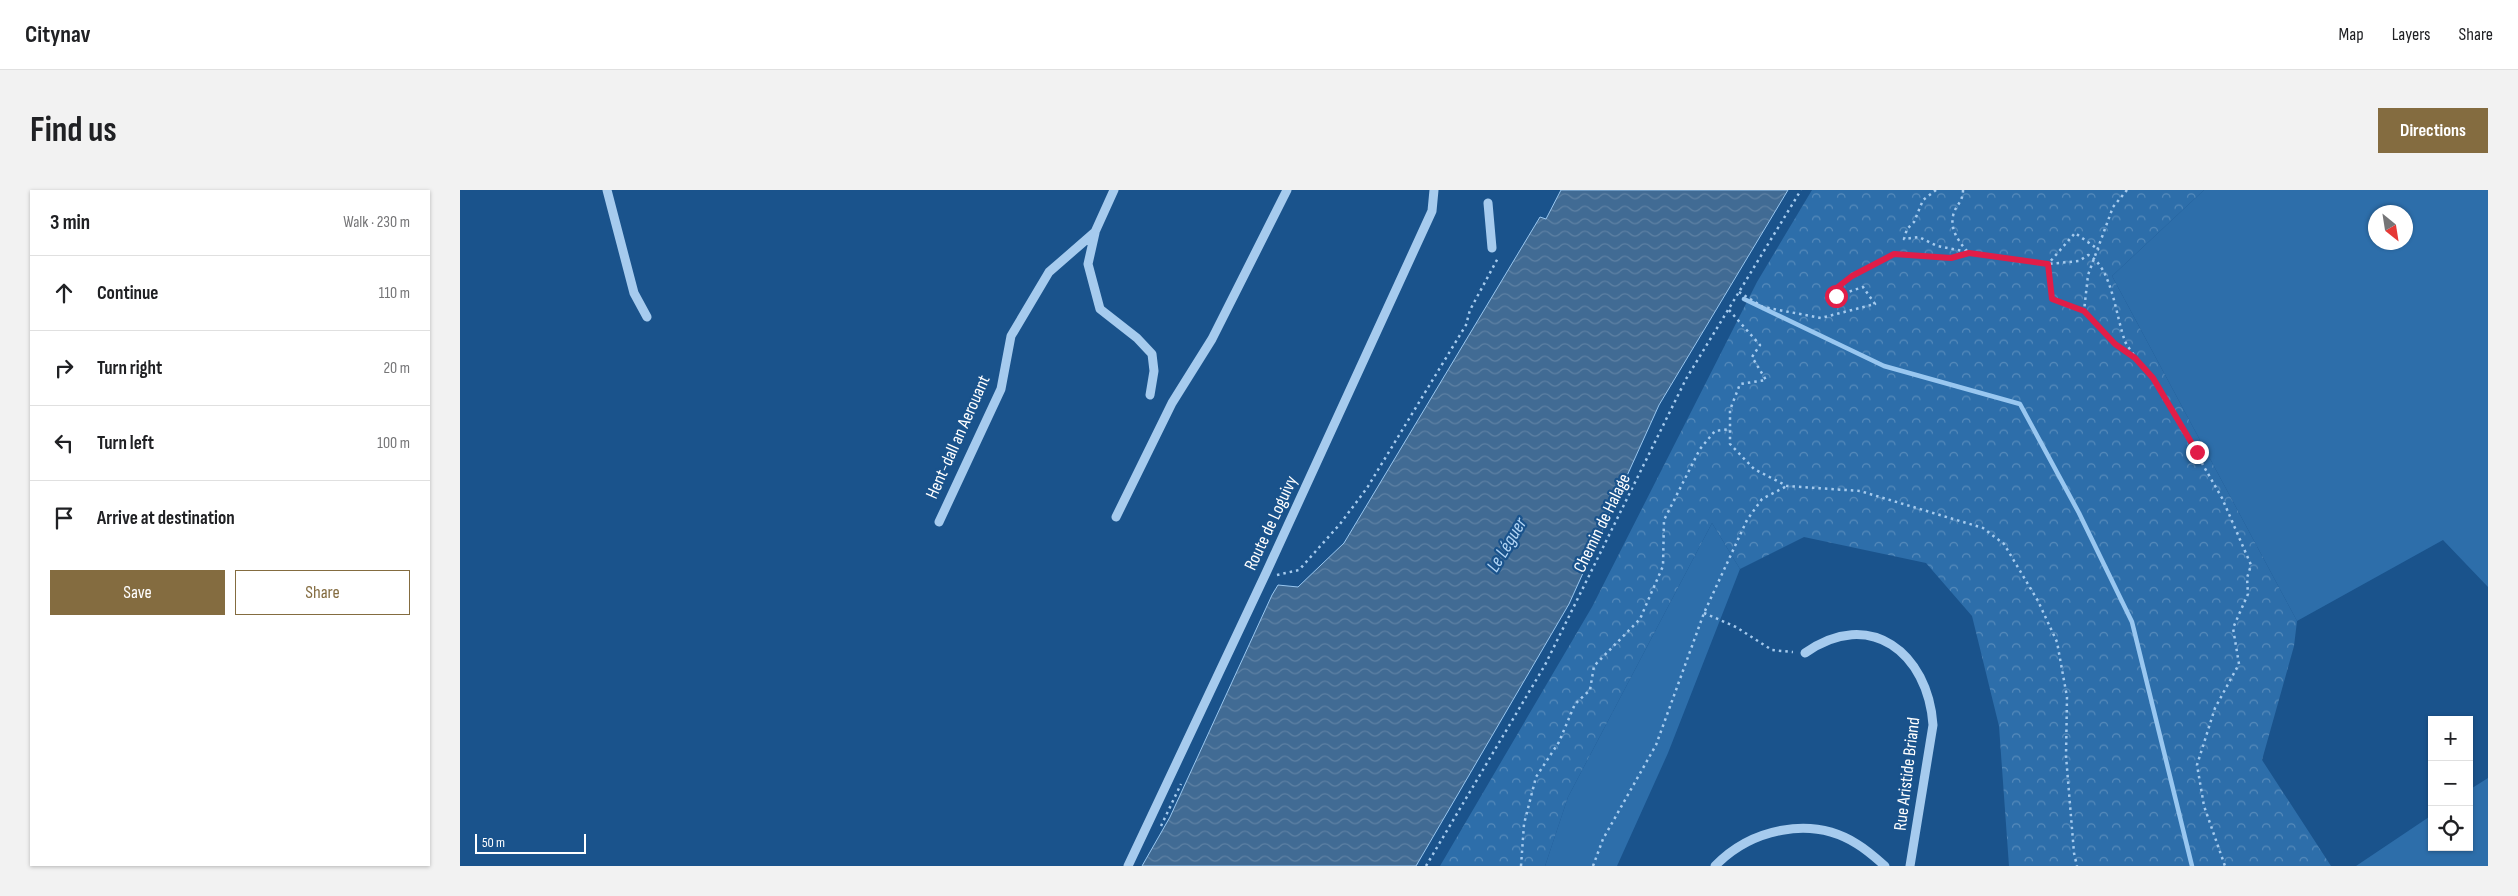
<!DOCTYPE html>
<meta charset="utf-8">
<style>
:root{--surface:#fff;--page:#f2f2f2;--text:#202124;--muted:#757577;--line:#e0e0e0;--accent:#846c40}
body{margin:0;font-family:"Sofia Sans Condensed",sans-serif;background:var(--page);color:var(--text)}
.controls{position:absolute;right:15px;bottom:15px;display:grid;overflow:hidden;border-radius:0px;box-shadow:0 1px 4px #0004}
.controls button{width:45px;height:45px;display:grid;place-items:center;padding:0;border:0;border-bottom:1px solid var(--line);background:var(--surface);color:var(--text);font:25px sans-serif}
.compass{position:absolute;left:1908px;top:15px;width:45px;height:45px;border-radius:50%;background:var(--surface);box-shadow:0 1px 4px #0004;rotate:150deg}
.scale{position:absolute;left:15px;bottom:12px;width:111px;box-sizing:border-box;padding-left:5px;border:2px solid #fff;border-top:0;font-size:14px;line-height:18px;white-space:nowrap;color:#fff;-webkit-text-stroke:4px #1a538c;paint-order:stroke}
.stop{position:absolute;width:15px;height:15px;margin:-11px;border:4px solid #e11d48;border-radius:50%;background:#fff}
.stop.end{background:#e11d48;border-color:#fff;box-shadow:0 1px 5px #0008}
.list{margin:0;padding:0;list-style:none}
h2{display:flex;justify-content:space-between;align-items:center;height:65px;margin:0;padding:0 20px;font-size:21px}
h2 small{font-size:16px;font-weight:400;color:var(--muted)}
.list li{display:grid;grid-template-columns:32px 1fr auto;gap:15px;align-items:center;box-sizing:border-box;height:75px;padding:0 20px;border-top:1px solid var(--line)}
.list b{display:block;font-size:19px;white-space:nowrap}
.list em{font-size:16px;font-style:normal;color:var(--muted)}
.actions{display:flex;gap:10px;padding:15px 20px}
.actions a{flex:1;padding:11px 0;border:1px solid var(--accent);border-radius:0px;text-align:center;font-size:18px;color:var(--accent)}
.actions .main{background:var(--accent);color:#fff}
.icon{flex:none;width:28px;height:28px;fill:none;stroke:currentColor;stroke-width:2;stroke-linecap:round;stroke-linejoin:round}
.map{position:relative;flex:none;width:2028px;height:676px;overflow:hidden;border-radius:0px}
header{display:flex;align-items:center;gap:30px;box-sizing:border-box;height:70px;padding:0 25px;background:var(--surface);border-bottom:1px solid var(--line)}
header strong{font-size:24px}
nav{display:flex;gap:28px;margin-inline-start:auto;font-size:18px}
.intro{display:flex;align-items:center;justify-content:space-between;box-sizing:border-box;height:120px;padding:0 30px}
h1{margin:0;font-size:35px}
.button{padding:12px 22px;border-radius:0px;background:var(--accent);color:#fff;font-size:18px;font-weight:700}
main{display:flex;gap:30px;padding:0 30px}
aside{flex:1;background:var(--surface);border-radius:0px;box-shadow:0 1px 4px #0004}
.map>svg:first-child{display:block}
.green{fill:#2d6eaa;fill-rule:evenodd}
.forest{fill:url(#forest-crowns)}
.water{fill:url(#water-waves);stroke:#99c7f0}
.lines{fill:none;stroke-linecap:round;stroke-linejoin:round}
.stream{stroke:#99c7f0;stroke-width:4.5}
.path{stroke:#a6cbee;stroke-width:2.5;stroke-dasharray:2.5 4;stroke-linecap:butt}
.minor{stroke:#a6cbee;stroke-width:9}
.route{stroke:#e11d48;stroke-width:6}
.labels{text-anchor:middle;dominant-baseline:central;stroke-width:4.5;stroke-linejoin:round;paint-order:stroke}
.street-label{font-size:18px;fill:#fff;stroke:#1a538c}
.water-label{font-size:19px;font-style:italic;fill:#b2d5f5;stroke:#1a538c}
</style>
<header>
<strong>Citynav</strong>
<nav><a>Map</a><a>Layers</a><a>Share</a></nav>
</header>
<div class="intro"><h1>Find us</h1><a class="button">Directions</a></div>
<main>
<aside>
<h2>3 min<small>Walk · 230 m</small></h2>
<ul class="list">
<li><svg class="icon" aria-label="ahead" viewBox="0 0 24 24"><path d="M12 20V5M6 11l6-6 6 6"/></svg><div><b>Continue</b></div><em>110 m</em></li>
<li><svg class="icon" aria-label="right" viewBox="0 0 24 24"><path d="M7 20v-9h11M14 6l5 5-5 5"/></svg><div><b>Turn right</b></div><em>20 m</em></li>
<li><svg class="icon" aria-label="left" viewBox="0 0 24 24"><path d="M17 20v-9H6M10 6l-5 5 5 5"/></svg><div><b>Turn left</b></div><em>100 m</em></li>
<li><svg class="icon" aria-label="arrive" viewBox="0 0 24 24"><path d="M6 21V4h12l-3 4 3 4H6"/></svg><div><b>Arrive at destination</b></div></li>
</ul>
<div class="actions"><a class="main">Save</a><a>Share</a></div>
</aside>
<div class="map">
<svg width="2028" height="676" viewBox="0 0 2028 676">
<defs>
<pattern id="forest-crowns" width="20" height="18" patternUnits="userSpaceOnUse" patternTransform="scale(1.25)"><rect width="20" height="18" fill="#2d6eaa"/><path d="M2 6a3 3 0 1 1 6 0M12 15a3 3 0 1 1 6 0" fill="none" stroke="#578bbb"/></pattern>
<pattern id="water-waves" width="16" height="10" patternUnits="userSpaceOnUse" patternTransform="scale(1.25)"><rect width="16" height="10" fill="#416b94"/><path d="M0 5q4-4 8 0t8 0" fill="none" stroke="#5e81a4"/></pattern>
</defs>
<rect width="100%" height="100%" fill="#1a538c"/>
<path class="green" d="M1744,0H2028V397L1983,350L1837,431L1652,86ZM1916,22H1946V52H1916Z
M1252,333L1280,379L1208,563L1157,676H1085L1108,607Z
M2028,588V676H1896L1972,625V657H2009V600Z"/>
<path class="forest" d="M1352,0H1744L1652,86L1837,431L1834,456L1802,570L1871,676H1549L1539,536L1512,426L1466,373L1344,347L1280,379L1252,333L1108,607L1085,676H980L1132,417L1297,92Z"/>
<path class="water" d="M1101,0H1328L1199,215L1109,414L956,676H682L710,627L812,405L818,395L838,397L884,353L1080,27L1086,29Z"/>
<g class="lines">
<path class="stream" d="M1284,109L1424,176L1560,214L1619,323L1672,432L1732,676"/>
<path class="path" d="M1476,0L1463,10L1454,32L1447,39L1444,49L1459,47L1477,56L1508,62
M1503,0C1503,13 1495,15 1493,26C1490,40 1499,52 1508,62
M1667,0L1653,17L1628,85L1624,121L1655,154L1675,168L1693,188L1762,308L1791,375L1787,388L1788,404L1773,438L1779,474L1755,518L1737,575L1744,616L1765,676
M1279,102L1303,117L1361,128L1415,114L1403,97L1376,106L1374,100L1392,86L1434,64L1491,68L1509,63L1588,74L1615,43L1639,60
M1269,120L1300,155L1292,167L1306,190L1280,194L1270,220V254L1294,279L1327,296L1400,301L1523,338L1544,354L1578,411L1597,452L1607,507L1606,566L1614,663L1617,676
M1624,121L1592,109L1588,74L1619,71L1628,65C1652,76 1656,128 1665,151C1667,156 1672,162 1675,167
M817,385L839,380L880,334L907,298L1006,135L1010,120L1038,68
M1244,423L1276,437L1312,460L1333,462
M701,636L721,594
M966,676L1085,475L1226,189L1341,0
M1061,676L1064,634L1076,587L1099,552L1115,514L1130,500L1134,476L1180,429L1203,376L1204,330L1240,259L1255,241L1270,239
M1133,676L1143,649L1196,555L1244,423L1287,330L1302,309L1327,296"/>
<path class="minor" d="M147,0L174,103L187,127
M1028,13L1032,58
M635,43L628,74L640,119L677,148L692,164L694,181L690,205
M656,327L712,213L752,149L827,0
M479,332L541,199L551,146L589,82L635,42L654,0
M1345,463C1410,417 1468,463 1473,535L1450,676
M668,676L806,383L972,21L974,0
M1255,676C1291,639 1351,625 1397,654C1407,660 1416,668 1425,676"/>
</g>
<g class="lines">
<path class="route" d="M1376,106L1374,100L1392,86L1434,64L1491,68L1509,63L1588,74L1592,109L1624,121L1655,154L1675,168L1693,188L1737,262"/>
</g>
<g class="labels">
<g class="street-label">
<text transform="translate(498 247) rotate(-66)">Hent-dall an Aerouant</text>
<text transform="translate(811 333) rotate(-65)">Route de Loguivy</text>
<text transform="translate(1142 333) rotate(-64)">Chemin de Halage</text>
<text transform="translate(1447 584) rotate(-83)">Rue Aristide Briand</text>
</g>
<g class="water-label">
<text transform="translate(1047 355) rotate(-59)">Le Léguer</text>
</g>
</g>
</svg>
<div class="controls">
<button>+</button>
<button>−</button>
<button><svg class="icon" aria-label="locate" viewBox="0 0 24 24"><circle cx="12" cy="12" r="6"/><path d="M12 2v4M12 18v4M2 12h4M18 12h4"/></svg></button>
</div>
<svg class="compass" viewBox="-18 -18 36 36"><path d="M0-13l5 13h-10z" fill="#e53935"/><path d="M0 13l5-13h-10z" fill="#757577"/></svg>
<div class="scale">50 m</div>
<div class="stop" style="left:1376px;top:106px"></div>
<div class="stop end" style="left:1737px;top:262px"></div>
</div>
</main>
